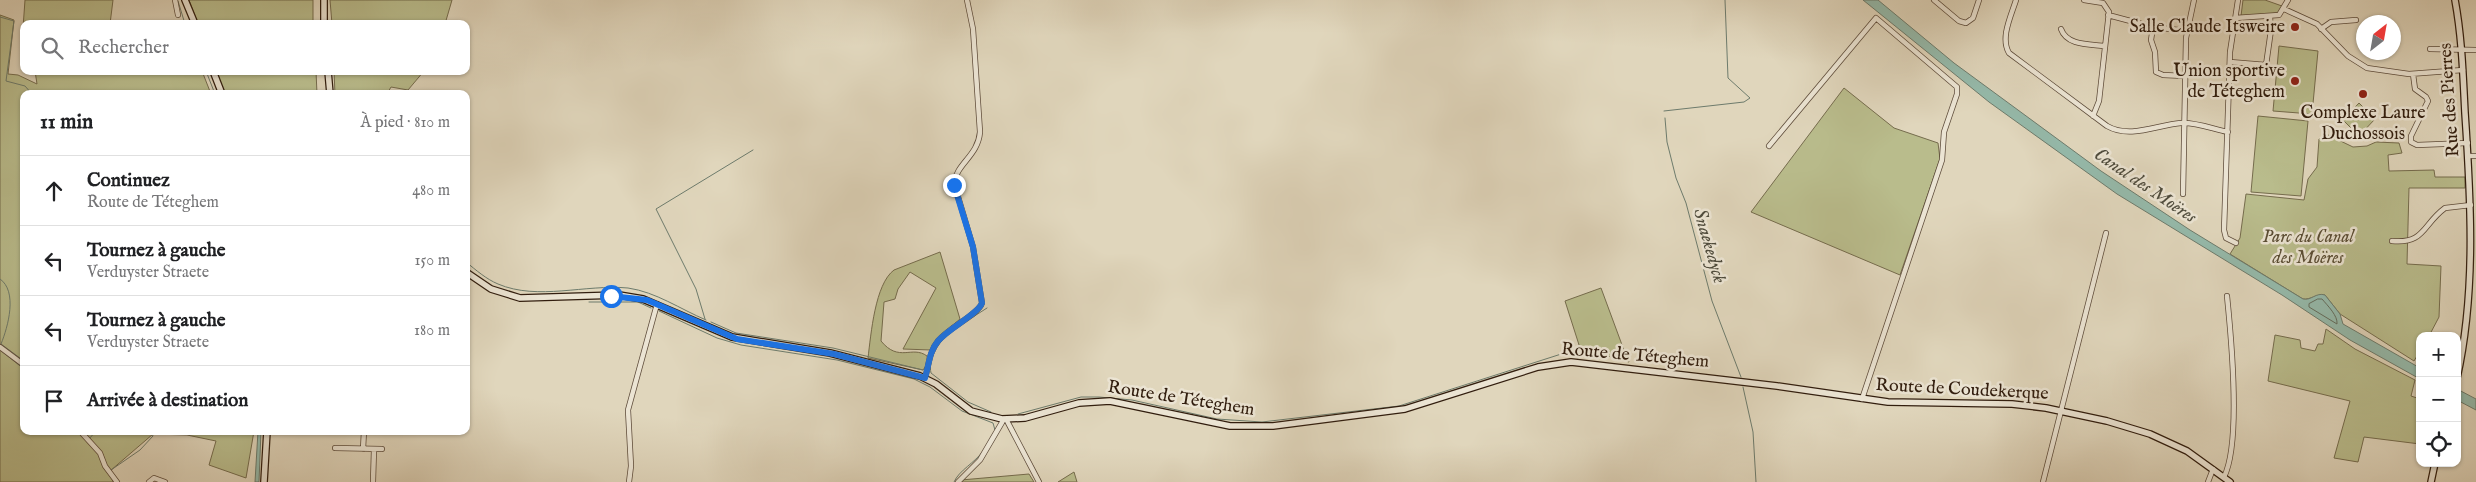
<!DOCTYPE html>
<html lang="fr">
<meta charset="utf-8">
<style>
:root{--surface:#fff;--page:#f2f2f2;--text:#202124;--muted:#757577;--line:#e0e0e0}
body{margin:0;font-family:"IM FELL English",serif;background:var(--page);color:var(--text)}
.controls{position:absolute;right:15px;bottom:15px;display:grid;overflow:hidden;border-radius:10px;box-shadow:0 1px 4px #0004}
.controls button{width:45px;height:45px;display:grid;place-items:center;padding:0;border:0;border-bottom:1px solid var(--line);background:var(--surface);color:var(--text);font:25px sans-serif}
.compass{position:absolute;left:2356px;top:15px;width:45px;height:45px;border-radius:50%;background:var(--surface);box-shadow:0 1px 4px #0004;rotate:31deg}
.stop{position:absolute;width:15px;height:15px;margin:-11px;border:4px solid #1a73e8;border-radius:50%;background:#fff}
.stop.end{background:#1a73e8;border-color:#fff;box-shadow:0 1px 5px #0008}
.list{margin:0;padding:0;list-style:none}
h2{display:flex;justify-content:space-between;align-items:center;height:65px;margin:0;padding:0 20px;font-size:21px}
h2 small{font-size:16px;font-weight:400;color:var(--muted)}
.list li{display:grid;grid-template-columns:32px 1fr auto;gap:15px;align-items:center;box-sizing:border-box;height:70px;padding:0 20px;border-top:1px solid var(--line)}
.list b{display:block;font-size:19px;white-space:nowrap}
.list p{margin:0;font-size:16px;white-space:nowrap;color:var(--muted)}
.list em{font-size:16px;font-style:normal;color:var(--muted)}
.icon{flex:none;width:28px;height:28px;fill:none;stroke:currentColor;stroke-width:2;stroke-linecap:round;stroke-linejoin:round}
.map{position:relative;flex:none;width:2476px;height:482px;overflow:hidden}
.search{position:absolute;background:var(--surface);box-shadow:0 1px 4px #0004;left:20px;top:20px;width:450px;height:55px;display:flex;align-items:center;gap:12px;box-sizing:border-box;padding:0 18px;border-radius:10px;color:var(--muted);font-size:19px}
.panel{position:absolute;background:var(--surface);box-shadow:0 1px 4px #0004;left:20px;top:90px;width:450px;height:345px;border-radius:10px}
.map>svg:first-child{display:block}
.green{fill:#b9bc8c;stroke:#756c4d}
.water{fill:#95baab;stroke:#6d7b6c}
.lines{fill:none;stroke-linecap:round;stroke-linejoin:round}
.shore{stroke:#636c5c;stroke-width:1}
.stream{stroke:#6d7b6c;stroke-width:1}
.street-casing{stroke:#5d4b3a;stroke-width:6}
.secondary-casing{stroke:#311d0e;stroke-width:8}
.street{stroke:#ebe4d3;stroke-width:4.5}
.secondary{stroke:#ebe4d3;stroke-width:5.5}
.route{stroke:#1a73e8;stroke-width:6}
.poi-dot{fill:#8f2418;stroke:#ebe4d3;stroke-width:2}
.labels{text-anchor:middle;dominant-baseline:central;stroke-width:5;stroke-linejoin:round;paint-order:stroke}
.poi-label{font-size:18px;fill:#311d0e;stroke:#ebe4d3;text-anchor:end}
.street-label{font-size:18px;fill:#311d0e;stroke:#ebe4d3}
.park-label{font-size:18px;font-style:italic;fill:#5a4d34;stroke:#ebe4d3}
.water-label{font-size:19px;font-style:italic;fill:#4f4c3d;stroke:#ebe4d3}
</style>
<div class="map">
<svg width="2476" height="482" viewBox="0 0 2476 482">
<rect width="100%" height="100%" fill="#e0d6bc"/>
<filter id="stains"><feTurbulence type="fractalNoise" baseFrequency=".004" numOctaves="4"/><feColorMatrix values="0 0 0 0 .2 0 0 0 0 .09 0 0 0 0 .02 0 0 0 .5 -.17"/></filter>
<radialGradient id="worn" r=".72"><stop offset=".6" stop-color="#630" stop-opacity="0"/><stop offset="1" stop-color="#630" stop-opacity=".3"/></radialGradient>
<path class="green" d="M25,0H113L110,24H24V43L22,42Z
M189,0H313V24H198Z
M330,0H452L445,24H332Z
M2243,0H2265L2282,6L2279,13L2241,16Z
M0,15L14,20L8,74L18,75L37,84L35,71H202L211,94H24V431H254L246,478L209,465L216,441L187,435L153,434L110,471L113,482H0Z
M2279,46L2318,51L2312,114L2273,111Z
M216,71H316L317,94H225Z
M334,71H424L408,90L391,87L387,94H335Z
M1844,88L1894,128L1938,143L1940,159L1900,275L1751,212Z
M2359,103L2375,119L2359,136L2343,120Z
M2258,116L2308,121L2301,196L2251,192Z
M2328,135L2353,147L2367,146L2376,142L2399,143L2402,153L2388,155L2389,171L2434,170L2435,177H2465V188H2409L2407,264L2441,266L2439,317L2429,336H2420V351L2414,361L2340,314L2325,295C2317,294 2310,300 2303,299L2230,254L2240,238L2246,194L2304,200L2308,179L2317,167L2319,139Z
M940,252L960,319L942,334L931,350L903,349L936,288L910,272L898,289L895,299L884,302L881,341C899,363 912,345 927,356L928,363L923,370L868,358C871,334 875,284 894,270Z
M1601,288L1625,353L1629,362L1580,348L1565,301Z
M2326,329L2355,349L2415,380L2411,396L2420,399V444L2364,437L2358,462L2334,458L2350,401L2268,381L2275,335L2300,340L2301,348L2315,351L2318,344H2323Z
M1074,472L1077,482H1058Z
M1029,474L1034,482H960L961,480Z"/>
<path class="water" d="M1863,0H1878L1954,63L2101,171L2190,230L2303,299C2311,301 2316,292 2325,295L2340,314L2343,324L2420,368V379L2350,340L2282,295L2117,194L1989,102Z
M2457,389L2476,399V410L2457,400Z
M258,431H261L259,482H255Z"/>
<g class="lines">
<path class="shore" d="M2318,299H2322C2328,306 2338,316 2337,324L2309,307V304Z"/>
<path class="stream" d="M178,1L185,24
M0,17L14,21L6,81L25,86L32,94
M206,71L215,94
M1664,111L1744,102L1750,98L1728,78L1725,0
M1665,118L1667,142L1676,178L1686,203L1712,301L1741,377
M466,262C476,270 486,279 498,284C538,301 585,284 628,288C656,292 680,309 706,320
M0,279C18,291 8,327 1,344L24,361
M589,302H638L651,308
M659,311L717,338L741,345L837,360L914,379L930,387L962,411L993,423L995,430
M973,317L987,308
M705,319L696,289L656,209L753,150
M711,322L736,333L833,348L923,370L926,368
M947,335C937,345 928,359 931,373L968,402L991,412
M0,350L24,369
M1743,387L1753,432L1756,482
M1018,414L1081,397H1099L1132,400L1217,419L1262,422L1399,406L1580,348
M89,439L96,431
M111,470L140,450L153,436L151,431
M954,482C959,470 975,463 983,451"/>
<defs>
<path id="street" d="M175,0L178,15
M1934,0L1959,21L1966,23L1973,18L1979,0
M2016,0C2011,16 2000,38 2009,53L2107,126C2130,139 2157,125 2181,123C2196,122 2213,129 2228,132
M2084,0L2103,3L2109,12L2099,101L2093,116
M2284,9L2317,24L2348,56L2367,68L2409,74L2463,70
M2108,15L2153,27L2187,31
M2235,18L2279,15L2288,0
M2153,27L2151,40L2155,52L2156,72L2163,75L2185,76
M2061,29C2067,46 2090,44 2105,46
M2321,29L2331,22L2356,20
M2430,49L2476,50
M2230,62L2266,65L2271,30L2270,17
M2413,74L2415,89L2426,97L2428,101L2411,136V142L2417,145L2468,143
M1769,146L1876,18L1957,87V94L1944,132L1942,160L1862,399
M2469,156H2476
M2183,194L2186,38L2194,0
M2392,241C2425,244 2422,225 2445,208L2471,205
M2236,243L2226,238L2224,230L2230,52L2238,0
M0,347L24,365
M925,378C929,365 929,352 938,341C949,327 978,315 982,303L973,247L954,183C957,163 978,156 980,132L973,29L967,0
M1006,419L1039,482
M80,431L100,453L105,466L117,482
M335,448L382,449
M363,449L364,431
M2224,477C2241,443 2231,335 2227,296
M149,482L154,478L165,482
M373,482L374,449
M629,482L631,466L628,410L657,304
M958,482L980,460L1004,419
M2043,482L2106,233
M2208,482L2213,469"/>
<path id="secondary" d="M185,0L195,24
M324,0V24
M2455,0C2462,38 2463,75 2465,113C2471,201 2476,293 2457,378
M213,71L222,94
M328,71L330,94
M466,272L491,289L520,298L619,295L643,299L732,337L830,353L920,376L936,384L971,411L1002,419L1025,418L1079,403L1110,401L1230,426H1273L1405,409L1538,367L1571,362L1777,386L1888,402L2012,404L2046,408L2107,421L2150,434L2187,451L2230,482
M264,482L267,431
M2431,482L2435,463"/>
</defs>
<use href="#street" class="street-casing"/>
<use href="#secondary" class="secondary-casing"/>
<use href="#street" class="street"/>
<use href="#secondary" class="secondary"/>
</g>
<g class="lines">
<path class="route" d="M611,296L647,300L737,339L834,354L925,378C929,365 929,352 938,341C949,328 978,314 982,303L973,247L954,185"/>
</g>
<g class="poi-dot">
<circle cx="2295" cy="27" r="5"/>
<circle cx="2295" cy="81" r="5"/>
<circle cx="2363" cy="94" r="5"/>
</g>
<g class="labels">
<g class="poi-label">
<text x="2285" y="27">Salle Claude Itsweire</text>
<text x="2285" y="71">Union sportive<tspan x="2285" dy="21">de Téteghem</tspan></text>
<text x="2363" y="113" text-anchor="middle">Complexe Laure<tspan x="2363" dy="21">Duchossois</tspan></text>
</g>
<g class="street-label">
<text transform="translate(2450 100) rotate(-94)">Rue des Pierres</text>
<text transform="translate(1635 356) rotate(5)">Route de Téteghem</text>
<text transform="translate(1962 390) rotate(3)">Route de Coudekerque</text>
<text transform="translate(1181 399) rotate(9)">Route de Téteghem</text>
</g>
<g class="park-label">
<text x="2308" y="237">Parc du Canal<tspan x="2308" dy="21">des Moëres</tspan></text>
</g>
<g class="water-label">
<text transform="translate(2145 186) rotate(34)">Canal des Moëres</text>
<text transform="translate(1709 246) rotate(74)">Snaekedyck</text>
</g>
</g>
<rect width="100%" height="100%" filter="url(#stains)"/>
<rect width="100%" height="100%" fill="url(#worn)"/>
</svg>
<div class="controls">
<button>+</button>
<button>−</button>
<button><svg class="icon" aria-label="locate" viewBox="0 0 24 24"><circle cx="12" cy="12" r="6"/><path d="M12 2v4M12 18v4M2 12h4M18 12h4"/></svg></button>
</div>
<svg class="compass" viewBox="-18 -18 36 36"><path d="M0-13l5 13h-10z" fill="#e53935"/><path d="M0 13l5-13h-10z" fill="#757577"/></svg>
<div class="stop" style="left:611px;top:296px"></div>
<div class="stop end" style="left:954px;top:185px"></div>
<div class="search"><svg class="icon" aria-label="search" viewBox="0 0 24 24"><circle cx="10" cy="10" r="6"/><path d="M15 15l6 6"/></svg>Rechercher</div>
<section class="panel">
<h2>11 min<small>À pied · 810 m</small></h2>
<ul class="list">
<li><svg class="icon" aria-label="ahead" viewBox="0 0 24 24"><path d="M12 20V5M6 11l6-6 6 6"/></svg><div><b>Continuez</b><p>Route de Téteghem</p></div><em>480 m</em></li>
<li><svg class="icon" aria-label="left" viewBox="0 0 24 24"><path d="M17 20v-9H6M10 6l-5 5 5 5"/></svg><div><b>Tournez à gauche</b><p>Verduyster Straete</p></div><em>150 m</em></li>
<li><svg class="icon" aria-label="left" viewBox="0 0 24 24"><path d="M17 20v-9H6M10 6l-5 5 5 5"/></svg><div><b>Tournez à gauche</b><p>Verduyster Straete</p></div><em>180 m</em></li>
<li><svg class="icon" aria-label="arrive" viewBox="0 0 24 24"><path d="M6 21V4h12l-3 4 3 4H6"/></svg><div><b>Arrivée à destination</b></div></li>
</ul>
</section>
</div>
